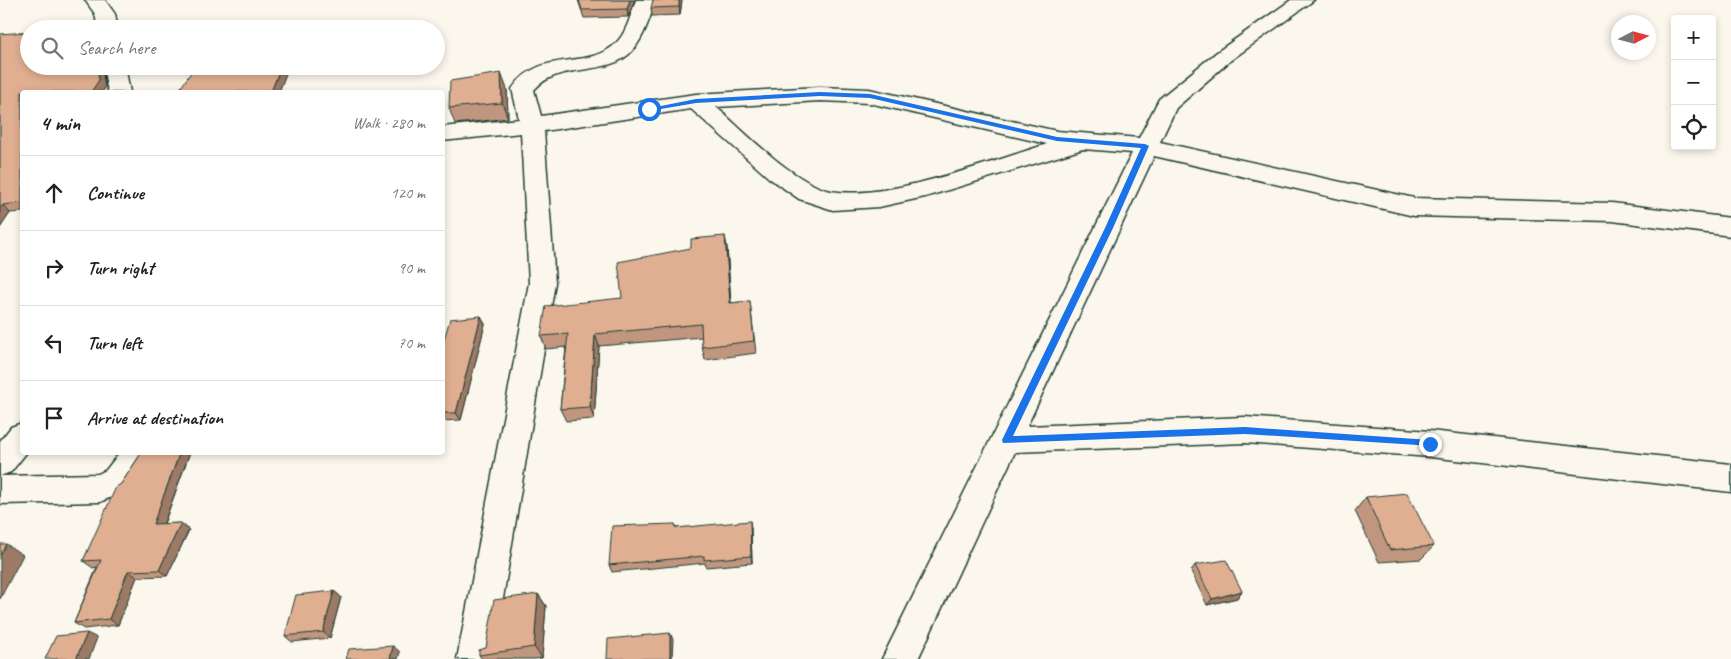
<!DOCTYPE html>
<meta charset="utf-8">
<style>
:root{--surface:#fff;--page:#f6f6f6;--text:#202124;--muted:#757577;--line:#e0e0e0}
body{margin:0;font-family:Caveat,sans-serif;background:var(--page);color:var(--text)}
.controls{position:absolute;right:15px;top:15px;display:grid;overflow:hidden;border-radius:5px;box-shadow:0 2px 8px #0003}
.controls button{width:45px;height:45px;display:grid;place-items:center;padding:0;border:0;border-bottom:1px solid var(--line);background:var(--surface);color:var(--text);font:25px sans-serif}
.compass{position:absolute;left:1611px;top:15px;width:45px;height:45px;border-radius:50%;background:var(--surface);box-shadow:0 2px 8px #0003;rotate:84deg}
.stop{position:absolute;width:15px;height:15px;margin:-11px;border:4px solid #1a73e8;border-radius:50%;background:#fff}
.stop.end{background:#1a73e8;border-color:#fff;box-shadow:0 1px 5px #0008}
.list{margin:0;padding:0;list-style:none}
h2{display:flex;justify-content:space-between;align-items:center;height:65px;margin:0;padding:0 20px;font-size:21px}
h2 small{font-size:16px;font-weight:400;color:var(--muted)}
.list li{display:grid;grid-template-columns:32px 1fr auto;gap:15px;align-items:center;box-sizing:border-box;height:75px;padding:0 20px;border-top:1px solid var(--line)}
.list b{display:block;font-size:19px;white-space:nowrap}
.list em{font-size:16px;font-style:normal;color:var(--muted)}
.icon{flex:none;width:28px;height:28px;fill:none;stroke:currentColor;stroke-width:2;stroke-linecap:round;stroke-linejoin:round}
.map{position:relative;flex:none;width:1731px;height:659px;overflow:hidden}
.search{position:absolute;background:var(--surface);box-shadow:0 2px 8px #0003;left:20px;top:20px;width:425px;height:55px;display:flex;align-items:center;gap:12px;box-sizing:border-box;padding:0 18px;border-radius:28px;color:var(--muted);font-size:19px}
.panel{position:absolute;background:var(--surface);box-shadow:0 2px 8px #0003;left:20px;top:90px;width:425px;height:365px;border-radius:5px}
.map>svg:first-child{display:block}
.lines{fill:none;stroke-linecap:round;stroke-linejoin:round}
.minor-casing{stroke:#1f3d34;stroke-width:3}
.minor{fill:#fbf7ec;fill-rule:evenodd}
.wall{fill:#c1967e;stroke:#1f3d34}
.shaded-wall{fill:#9d7a66;stroke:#1f3d34}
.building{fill:#e0af92;stroke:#1f3d34}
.route{fill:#1a73e8}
</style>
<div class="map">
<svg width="1731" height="659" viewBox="0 0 1731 659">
<rect width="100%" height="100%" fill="#fbf7ec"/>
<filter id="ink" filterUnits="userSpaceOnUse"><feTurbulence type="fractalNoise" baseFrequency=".02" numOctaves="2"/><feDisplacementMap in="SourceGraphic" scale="10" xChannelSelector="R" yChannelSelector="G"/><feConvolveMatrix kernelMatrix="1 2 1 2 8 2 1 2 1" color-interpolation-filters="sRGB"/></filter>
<g filter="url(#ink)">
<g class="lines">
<defs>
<path id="minor" d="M85,0H105L115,14L118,29H98L95,14Z
M636,0H656C650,16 645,36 633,50C608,79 559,60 534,90L541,116L696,94L820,87L869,89L1057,131L1139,138L1159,99L1217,52L1291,0H1314L1231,60L1176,108L1160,142L1414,198L1612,203L1731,218V236L1612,221L1414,216L1154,156L1027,426L1245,417L1430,431L1731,464V492L1430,457L1245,443L1015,452L918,659H882L1132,153L1083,149L925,197L879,207L833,210L799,199L769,178L691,109L544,131L555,283L493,659H457L529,283L521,133L442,141V127L519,119L512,89C541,46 590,72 617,42C627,32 631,13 636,0ZM820,101L869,103L1047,144C995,160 866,209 818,187C782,171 746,133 716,107Z
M103,66H125L130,92H108Z
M22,423V452H27L11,472L0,476L98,474L106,470L120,452H153L128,490L100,502L0,504V441L11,427Z"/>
</defs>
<use href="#minor" class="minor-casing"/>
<use href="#minor" class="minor"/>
</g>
<path class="wall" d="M578,0H635L628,17L584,18Z
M682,0L680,15L652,16L651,8Z
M0,34L29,66H77L76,69L97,66L103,74L105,88L102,92H22V212L10,213L0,228Z
M507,89L508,118L455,124L449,108Z
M725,236L727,248L731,303L750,301L756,353L705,360L702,347V337L599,346L594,419L566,421L560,409L566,347L546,349L541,336L622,298L691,248Z
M481,316L485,324L461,420L442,421V346Z
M142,452H190L164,524L181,523L189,530L167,576L137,577L118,625L84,629L74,623L97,567L93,568L83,561L121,484Z
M1366,497L1434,546L1421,559L1379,562L1355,511Z
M675,524L677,528H751L752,563L706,567L705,563L612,572L609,565Z
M1195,565L1242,591L1237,598L1207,605L1191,571Z
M334,591L341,597L330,638L292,642L285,636Z
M538,594L546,606L542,658L535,659H482L479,655Z"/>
<path class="shaded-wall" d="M630,0H635L628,17L627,9Z
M679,0H682L680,15L679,7Z
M299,21L303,29H296Z
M74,22L79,29H69Z
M67,66H77L71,78L65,70Z
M97,66L103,74L105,88L102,92H91Z
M281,66H289L279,92H271Z
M501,73L507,89L508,118L502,103Z
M3,205L10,213L0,228V208Z
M725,236L727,248L732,316L730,303Z
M481,316L485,324L461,420L456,413Z
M595,334L599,346L594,419L590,407Z
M180,452H190L161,531L153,524Z
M750,521L751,528L752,563L751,556Z
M181,523L189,530L167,576L159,570Z
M6,544L23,555L0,599V555Z
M128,571L137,577L118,625L109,619Z
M334,591L341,597L330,638L323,632Z
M1242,591L1237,598L1207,605L1212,599Z
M538,594L546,606L542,658L534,647Z
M87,633L97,638L89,659H76Z
M670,633L673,639L672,659H670Z
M393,646L400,652L398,659H390Z"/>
<path class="building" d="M579,0H630L627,9L582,10Z
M653,0H679V7L651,8Z
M299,21L296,29H253Z
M74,22L69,29H29Z
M29,29V66H67L65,70L97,66L99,80L91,92H22V203L3,205L0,208V34L27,32Z
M195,66H281L271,92H178Z
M501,73L502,103L449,108L450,81Z
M725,236L730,303L750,301L754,341L702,347L701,324L595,334L590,407L560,409L568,334L541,336L546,306L622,298L618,262L691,248V239Z
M481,316L456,413H442V346L450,319Z
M142,452H180L153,524L181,523L159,570L128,571L109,619L74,623L101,560L83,561L116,487L121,484Z
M1407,493L1434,546L1390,550L1366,497Z
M750,521L751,556L704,560V556L609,565L612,526L675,524L676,528Z
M0,544H6L0,555Z
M1226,560L1242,591L1212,599L1195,565Z
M334,591L323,632L285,636L296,595Z
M538,594L534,647L479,655V650L486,648L494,600Z
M87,633L76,659H45L56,636Z
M670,633V659H607L608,639Z
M393,646L390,659H346L349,649Z"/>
</g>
<path class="route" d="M820,92L870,94L1057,137L1145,144L1149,146L1113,228L1013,436L1245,427L1430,440L1434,444L1433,446L1245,434L1003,443L1002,440L1105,228L1141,148L1057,141L870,98L820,96L696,103L649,111L646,109L696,99Z"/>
</svg>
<div class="controls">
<button>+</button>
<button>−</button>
<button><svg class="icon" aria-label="locate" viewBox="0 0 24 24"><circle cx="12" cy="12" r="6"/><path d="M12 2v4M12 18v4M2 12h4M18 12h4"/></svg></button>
</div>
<svg class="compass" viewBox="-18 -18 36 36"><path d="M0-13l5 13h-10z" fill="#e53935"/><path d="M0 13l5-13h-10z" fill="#757577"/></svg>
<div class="stop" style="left:649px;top:109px"></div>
<div class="stop end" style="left:1430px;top:444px"></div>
<div class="search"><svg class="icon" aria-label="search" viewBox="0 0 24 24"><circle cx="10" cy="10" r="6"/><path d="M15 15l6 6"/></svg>Search here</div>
<section class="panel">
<h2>4 min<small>Walk · 280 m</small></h2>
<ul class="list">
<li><svg class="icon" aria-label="ahead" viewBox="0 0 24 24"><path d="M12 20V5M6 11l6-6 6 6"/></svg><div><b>Continue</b></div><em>120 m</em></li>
<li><svg class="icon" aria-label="right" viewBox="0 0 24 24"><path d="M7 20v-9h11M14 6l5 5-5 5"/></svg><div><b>Turn right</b></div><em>90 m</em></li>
<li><svg class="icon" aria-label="left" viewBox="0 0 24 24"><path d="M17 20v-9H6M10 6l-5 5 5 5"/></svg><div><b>Turn left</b></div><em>70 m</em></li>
<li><svg class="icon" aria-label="arrive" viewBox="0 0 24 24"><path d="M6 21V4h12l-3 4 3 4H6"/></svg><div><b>Arrive at destination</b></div></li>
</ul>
</section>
</div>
